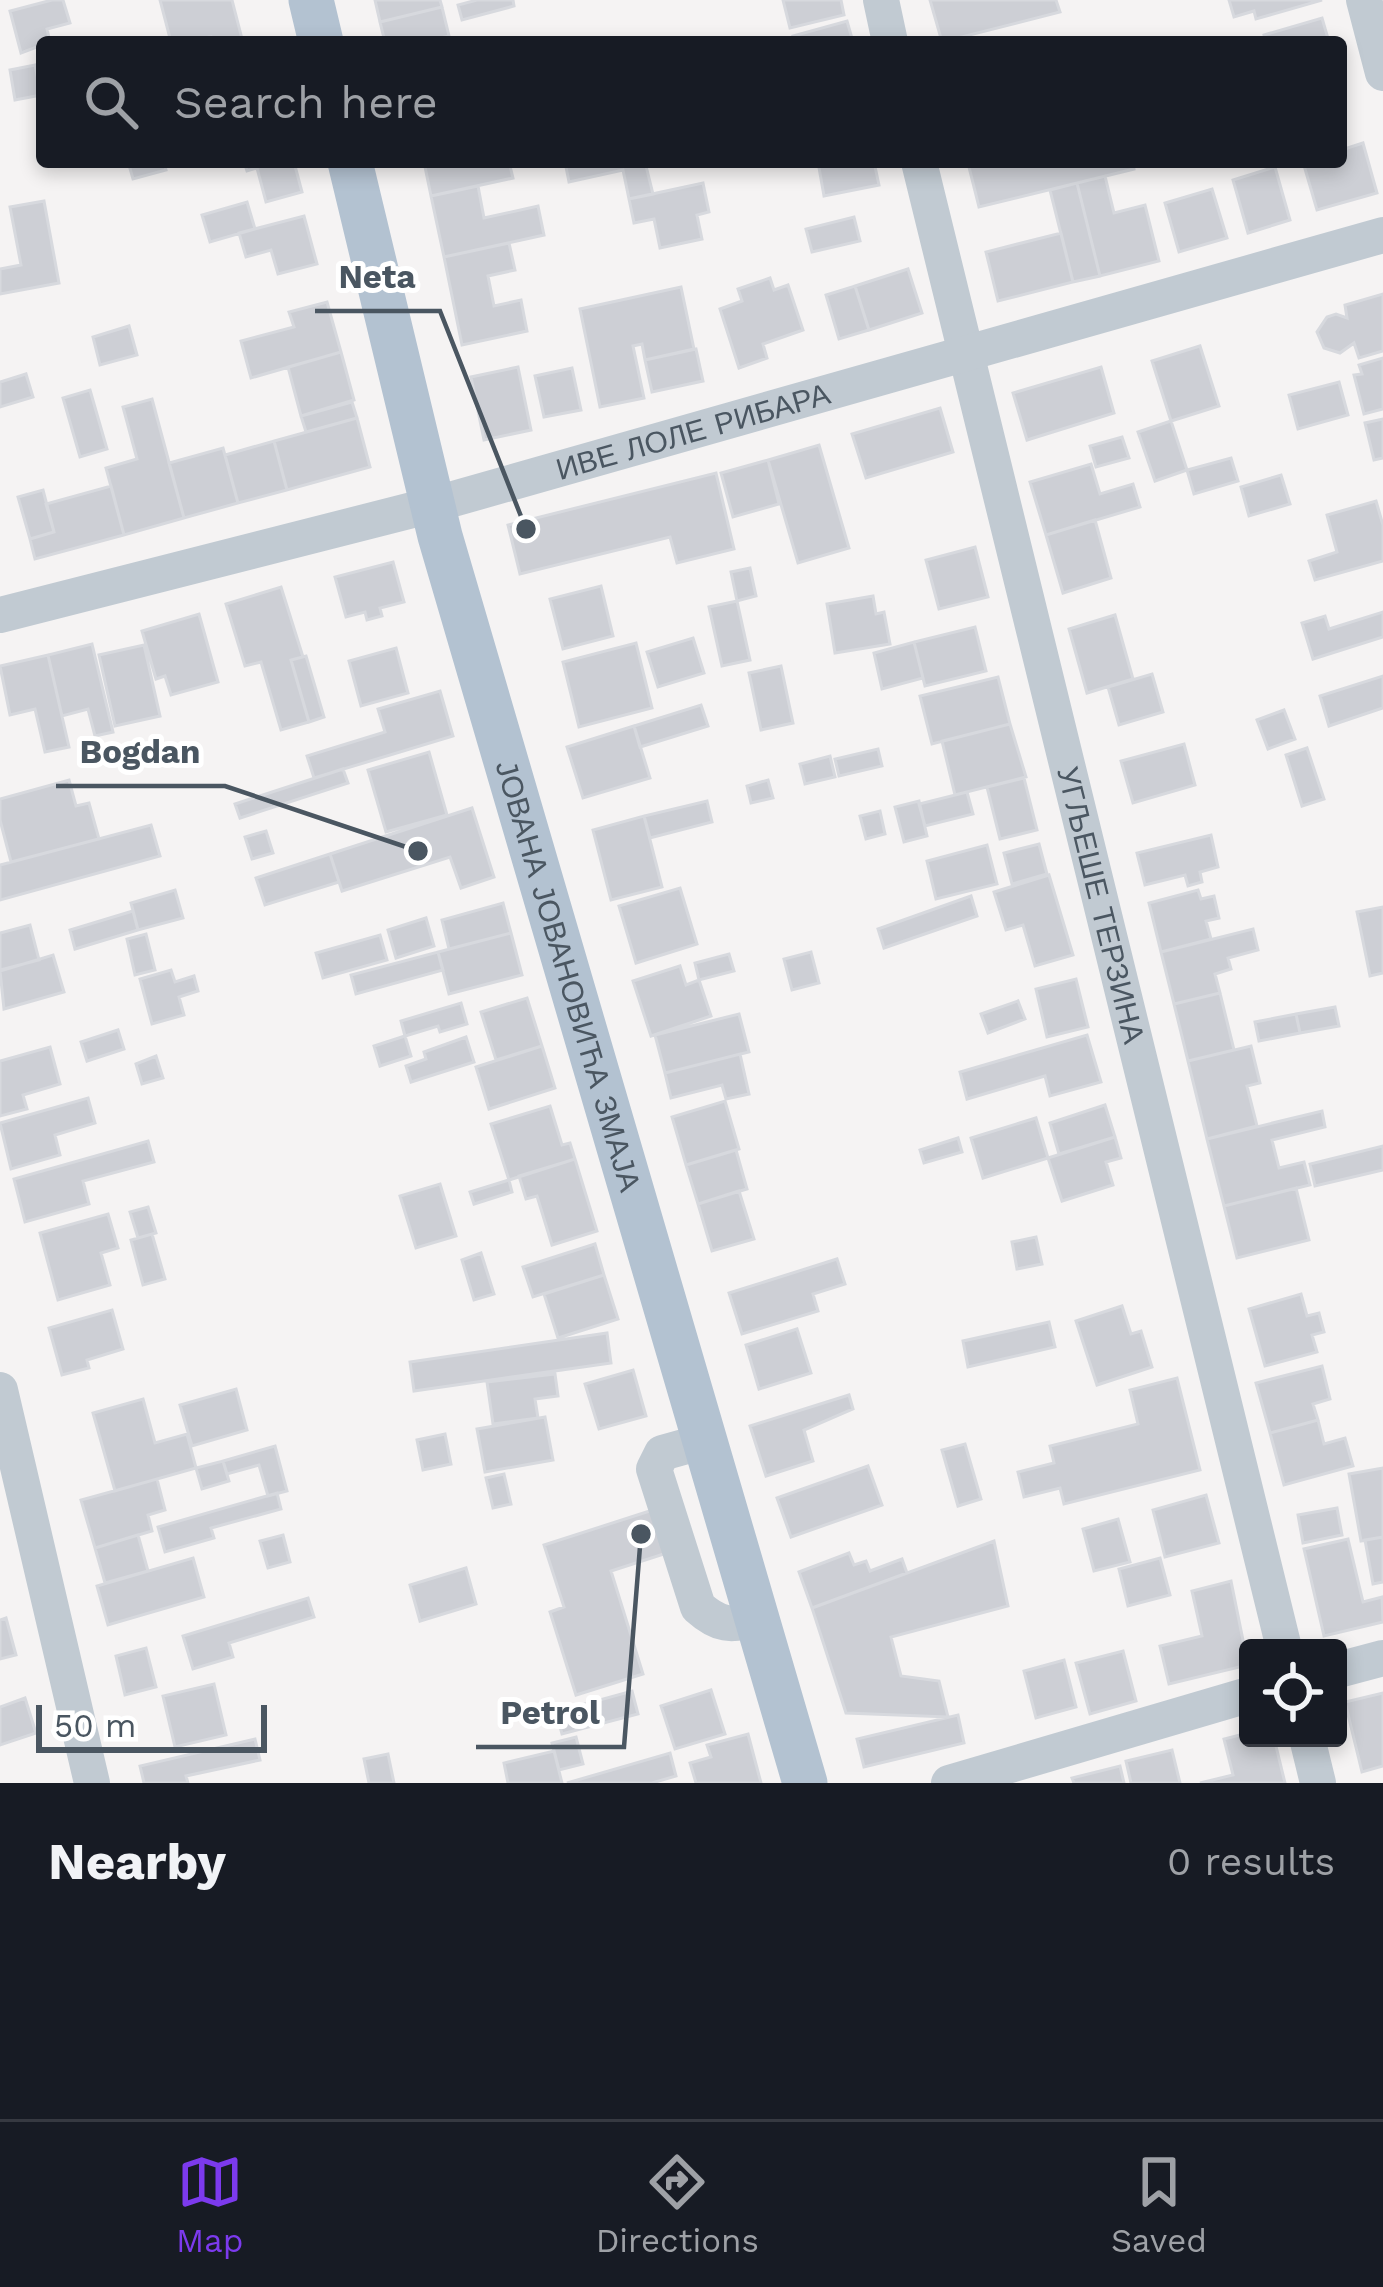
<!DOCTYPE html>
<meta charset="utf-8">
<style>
:root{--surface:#171b24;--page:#242831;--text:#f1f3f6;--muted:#9ea1a6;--line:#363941;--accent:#7c3aed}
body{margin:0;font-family:"Work Sans",sans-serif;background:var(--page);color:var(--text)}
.controls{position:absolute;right:36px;bottom:36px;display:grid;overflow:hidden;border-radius:12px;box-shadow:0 6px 18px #0003}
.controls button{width:108px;height:108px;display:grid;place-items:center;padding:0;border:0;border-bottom:3px solid var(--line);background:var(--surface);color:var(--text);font:60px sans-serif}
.scale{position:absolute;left:36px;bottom:30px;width:231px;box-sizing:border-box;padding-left:12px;border:6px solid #4a5661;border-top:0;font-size:33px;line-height:42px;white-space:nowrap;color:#4a5661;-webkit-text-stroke:9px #fff;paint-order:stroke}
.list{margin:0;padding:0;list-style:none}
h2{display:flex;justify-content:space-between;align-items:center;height:156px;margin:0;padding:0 48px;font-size:51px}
h2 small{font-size:39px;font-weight:400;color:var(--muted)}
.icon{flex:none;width:66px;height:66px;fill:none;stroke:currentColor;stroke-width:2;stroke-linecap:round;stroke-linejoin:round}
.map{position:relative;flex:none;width:1383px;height:1783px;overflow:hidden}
.search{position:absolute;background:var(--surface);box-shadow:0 6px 18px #0003;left:36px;right:36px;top:36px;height:132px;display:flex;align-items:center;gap:30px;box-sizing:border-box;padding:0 42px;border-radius:12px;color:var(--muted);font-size:45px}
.sheet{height:336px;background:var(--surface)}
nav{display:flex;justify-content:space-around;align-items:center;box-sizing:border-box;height:168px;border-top:3px solid var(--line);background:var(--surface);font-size:33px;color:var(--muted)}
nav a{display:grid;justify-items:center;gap:6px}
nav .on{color:var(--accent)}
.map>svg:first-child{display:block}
.building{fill:#cdcfd5;stroke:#d7d9de;stroke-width:3}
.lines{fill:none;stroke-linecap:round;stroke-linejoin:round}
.minor{stroke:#c1cad2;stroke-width:36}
.major{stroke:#b3c2d1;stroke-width:45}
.labels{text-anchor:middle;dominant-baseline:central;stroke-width:10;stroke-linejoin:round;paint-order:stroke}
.street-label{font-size:30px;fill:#4a5661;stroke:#fff}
.leader{fill:none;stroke:#4a5661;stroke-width:4.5}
.callout-dot{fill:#4a5661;stroke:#fff;stroke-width:4.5}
.callout-label{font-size:33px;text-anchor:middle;font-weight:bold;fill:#4a5661;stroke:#fff;stroke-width:10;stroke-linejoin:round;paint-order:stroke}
</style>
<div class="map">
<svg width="1383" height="1783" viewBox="0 0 1383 1783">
<rect width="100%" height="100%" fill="#f5f3f3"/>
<path class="building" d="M52,0H63L70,23L47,29L50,42L21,53L10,11Z
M160,0H232L242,39L212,42L211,37L171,42Z
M375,0H440L442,7L380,22Z
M477,0H513L514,6L462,20L458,5Z
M783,0H841L844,15L790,28Z
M930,0H1056L1060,12L942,42Z
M1229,0H1322L1256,19L1254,11L1234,17Z
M442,7L449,36L424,42H385L380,22Z
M1322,18L1329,42H1266L1264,35Z
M847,21L853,42H795L793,36Z
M35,65L41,95L15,100L10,70Z
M1363,143L1377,193L1317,210L1303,162H1341V150Z
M139,162H164L166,170L133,179L129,165Z
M244,162H294L302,192L266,202L257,168L247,171Z
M424,162H509L513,178L431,196Z
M565,162H645L653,194L629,199L623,170L569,182Z
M818,162H874L879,185L824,196Z
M990,162H1133L1134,169L979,207L969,167Z
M1275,167L1290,220L1248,233L1233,180Z
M1105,176L1114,213L1145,205L1159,261L1100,276L1077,183Z
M703,183L709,212L697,215L702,239L660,248L654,219L634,223L629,199Z
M1077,183L1100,276L1073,282L1050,190Z
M478,186L484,218L538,206L544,235L444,257L431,196Z
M1212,189L1227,238L1179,252L1165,203Z
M44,201L59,283L0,294V269L21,265L10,207Z
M247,202L255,229L210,242L202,215Z
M304,216L317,264L278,274L271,250L246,257L239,233Z
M854,217L860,241L812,252L806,229Z
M1061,233L1073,282L998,301L986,252Z
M509,243L515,270L488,276L494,306L521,300L527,331L462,345L444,257Z
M908,269L922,313L869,330L855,286Z
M770,278L774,290L788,285L803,330L763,344L767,358L739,368L720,309L742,301L738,289Z
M855,286L869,330L839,339L826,295Z
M681,287L694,349L645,360L642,344L633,346L644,398L600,407L580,309Z
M1383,294V351L1359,358L1354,343L1340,353L1324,348L1317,332L1327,317L1336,314L1347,318L1345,305Z
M327,302L341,352L251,378L241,341L294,327L289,312Z
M129,326L137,355L100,365L93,337Z
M1200,346L1219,406L1171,421L1152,361Z
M696,349L703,381L652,392L645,360Z
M341,352L354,400L301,416L288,367Z
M1383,358V409L1364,414L1354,375L1362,374L1359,365Z
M518,367L531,430L484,440L471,377Z
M1101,367L1114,413L1027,440L1013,393Z
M572,368L581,410L544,417L535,376Z
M26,374L33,397L0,407V382Z
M1339,382L1348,415L1298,429L1289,395Z
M90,390L107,449L80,457L63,398Z
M152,399L184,518L124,535L106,468L137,459L123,407Z
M352,402L357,418L306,432L301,416Z
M940,408L953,452L866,478L852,434Z
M357,418L370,467L287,490L274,441Z
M1383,419V458L1374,460L1365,423Z
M1171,421L1187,470L1155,481L1138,432Z
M1122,437L1129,458L1096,467L1090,446Z
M274,441L287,490L238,503L225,455Z
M819,445L849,548L798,563L768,460Z
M223,448L238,503L184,518L169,463Z
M1231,458L1238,481L1194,494L1187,470Z
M768,460L779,504L733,517L721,473Z
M1091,464L1100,494L1133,484L1140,507L1046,535L1030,482Z
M716,473L734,549L677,563L670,537L520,574L508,525Z
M1281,475L1290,504L1249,516L1241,487Z
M111,486L124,535L35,559L30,539L54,532L46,504Z
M43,490L54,532L30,539L18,497Z
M1376,501L1383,525V561L1315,580L1309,561L1337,552L1327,515Z
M1095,520L1111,578L1063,593L1046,535Z
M975,547L988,597L939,609L926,560Z
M393,562L404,602L380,608L382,616L367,620L365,612L346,617L335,577Z
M750,568L756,596L737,601L731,572Z
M601,586L613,636L563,649L550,599Z
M281,587L303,657L291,660L309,722L281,730L261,662L245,666L226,604Z
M873,596L876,614L884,612L890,644L835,653L827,604Z
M737,601L750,660L722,666L709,607Z
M1383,612V637L1313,659L1302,623L1325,616L1329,629Z
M199,614L218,682L171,695L165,676L156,679L142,631Z
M1115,615L1133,679L1087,693L1069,629Z
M975,627L986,671L925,686L914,642Z
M693,638L704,673L658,687L647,652Z
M914,642L923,678L882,689L874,653Z
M636,643L652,708L579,727L563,662Z
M92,644L113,732L95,736L88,709L62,716L48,655Z
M144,645L160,716L115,726L99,655Z
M396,648L408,693L361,706L349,661Z
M48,655L69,747L45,752L35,709L10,715L0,666Z
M306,656L324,717L309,722L291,660Z
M781,666L793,723L761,730L749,673Z
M1152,674L1163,712L1119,725L1108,687Z
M1383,676V708L1329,726L1320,696Z
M998,677L1010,724L932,744L920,696Z
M440,691L453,736L314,778L307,756L385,732L378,709Z
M701,705L708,726L640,747L634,726Z
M1284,710L1295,739L1268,749L1257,720Z
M1010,724L1026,777L955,795L942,741Z
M634,726L650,778L583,798L567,747Z
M1184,744L1195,785L1133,803L1121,761Z
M1307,748L1324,799L1302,806L1286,755Z
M878,749L882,766L839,776L835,759Z
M429,752L447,815L386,832L368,770Z
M830,756L835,777L805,784L800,764Z
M343,769L348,783L240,818L235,804Z
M1024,778L1037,830L1000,839L987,787Z
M69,780L76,806L89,803L99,839L11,862L0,820V799Z
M768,780L773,798L751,803L747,786Z
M967,792L973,814L925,826L919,804Z
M707,801L712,822L650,838L644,816Z
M919,801L927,836L904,842L895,807Z
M472,808L494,877L461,888L450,857L342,891L330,854Z
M880,811L885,834L866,839L860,816Z
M644,816L662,887L611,900L593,830Z
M151,825L160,856L0,900V865Z
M266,831L273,853L252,859L245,837Z
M1211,835L1218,867L1200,872L1202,882L1188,886L1185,875L1145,885L1137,853Z
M1039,844L1047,874L1012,884L1004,853Z
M987,845L997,884L936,899L927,861Z
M330,854L339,882L265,905L256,878Z
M1049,875L1073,955L1035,966L1023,925L1006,930L994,892Z
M680,888L697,944L636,963L619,906Z
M175,890L183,918L138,930L131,903Z
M1198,890L1201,899L1214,896L1219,918L1206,921L1211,939L1161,952L1149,903Z
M971,896L977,916L884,948L878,929Z
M503,903L511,933L449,949L442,920Z
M1383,907V973L1370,976L1357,912Z
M133,911L138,930L75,949L70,930Z
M426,918L434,946L396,958L388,930Z
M30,925L39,960L0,970V933Z
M1253,929L1258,950L1228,958L1231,969L1215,974L1220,993L1174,1004L1161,952Z
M511,933L522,975L449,994L438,952Z
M146,934L155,970L135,975L127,939Z
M380,935L387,960L323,978L316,953Z
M438,952L443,970L356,994L351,975Z
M811,952L819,983L792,990L784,959Z
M729,954L734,971L699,980L695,963Z
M53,955L64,992L4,1009L0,971Z
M680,966L686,985L699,980L711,1016L651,1036L633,981Z
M171,970L175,982L194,976L198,991L179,997L184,1015L152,1024L140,979Z
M1076,979L1088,1027L1047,1037L1036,989Z
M1220,993L1234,1050L1188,1061L1174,1004Z
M527,998L542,1046L496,1060L481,1012Z
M1018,1001L1025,1019L988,1033L981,1014Z
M461,1003L467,1024L440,1032L438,1026L405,1036L401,1021Z
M1335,1007L1339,1026L1300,1033L1296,1014Z
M739,1014L749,1052L665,1073L655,1035Z
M1296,1014L1300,1033L1259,1041L1255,1022Z
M118,1030L124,1049L87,1061L81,1042Z
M1087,1035L1101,1082L1050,1096L1045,1076L967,1099L960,1072Z
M405,1036L411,1056L380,1066L374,1046Z
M466,1037L474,1062L411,1082L406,1066L426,1059L424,1052Z
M542,1046L555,1088L489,1109L476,1067Z
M1251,1046L1260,1083L1247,1086L1257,1126L1207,1139L1188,1061Z
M50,1047L60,1084L23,1095L27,1109L0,1116V1061Z
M740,1054L749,1094L726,1099L722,1085L671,1098L665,1073Z
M156,1056L163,1078L142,1084L136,1064Z
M88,1098L95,1123L55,1135L60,1155L11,1169L0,1123Z
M725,1101L739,1149L686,1165L672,1117Z
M1105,1105L1115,1137L1059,1154L1050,1123Z
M550,1106L562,1145L570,1143L575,1159L509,1180L491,1124Z
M1322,1111L1325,1127L1272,1140L1279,1168L1304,1162L1310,1185L1224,1206L1207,1139Z
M1036,1118L1048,1158L983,1178L971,1138Z
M1115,1137L1121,1158L1106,1162L1113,1185L1062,1201L1048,1158Z
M958,1138L962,1152L924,1163L920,1150Z
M148,1141L154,1162L83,1181L89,1204L25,1222L14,1179Z
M1383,1146V1170L1315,1186L1310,1164Z
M736,1150L747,1189L698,1204L686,1165Z
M575,1159L597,1231L552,1245L537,1196L526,1199L519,1176Z
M509,1180L512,1192L474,1204L470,1192Z
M440,1184L456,1236L416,1248L400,1196Z
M1296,1188L1309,1240L1237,1258L1224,1206Z
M739,1191L754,1239L712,1251L698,1204Z
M148,1207L156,1233L138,1238L130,1212Z
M108,1214L118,1248L101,1253L110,1285L58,1300L40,1233Z
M152,1234L165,1279L143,1285L131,1240Z
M1036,1237L1042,1264L1017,1269L1012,1242Z
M595,1244L604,1275L533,1297L523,1267Z
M481,1253L494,1294L474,1300L462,1260Z
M837,1259L845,1284L813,1294L818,1311L742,1334L729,1293Z
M604,1275L618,1319L558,1338L544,1294Z
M1301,1294L1307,1316L1319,1313L1324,1332L1312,1335L1317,1352L1265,1366L1249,1309Z
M1122,1306L1131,1334L1141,1331L1152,1367L1097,1385L1076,1321Z
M112,1310L123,1349L87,1360L89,1368L62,1375L49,1328Z
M1049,1322L1055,1347L968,1367L963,1341Z
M797,1329L811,1373L759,1389L746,1345Z
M607,1333L611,1363L414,1391L410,1362Z
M1322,1366L1330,1399L1313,1404L1318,1420L1270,1433L1256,1383Z
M633,1370L646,1416L599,1429L585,1384Z
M555,1374L558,1396L535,1399L538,1418L493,1424L487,1382Z
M1177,1378L1200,1470L1064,1504L1060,1488L1024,1497L1018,1472L1054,1463L1050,1446L1138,1424L1130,1390Z
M236,1389L247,1430L192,1446L180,1405Z
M849,1395L853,1409L804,1430L813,1461L766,1476L750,1426Z
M143,1399L155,1443L187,1434L196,1468L115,1491L93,1413Z
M545,1417L553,1460L485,1472L477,1429Z
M1318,1420L1324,1444L1345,1438L1353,1466L1284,1485L1270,1433Z
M445,1434L451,1464L423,1470L417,1440Z
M965,1444L981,1499L958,1506L942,1450Z
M275,1446L287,1491L268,1496L259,1465L227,1474L223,1461Z
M223,1461L229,1481L202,1489L196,1468Z
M868,1466L882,1505L791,1537L777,1498Z
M1383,1468V1537L1361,1541L1349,1474Z
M504,1474L511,1504L493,1508L486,1478Z
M157,1479L165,1510L148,1515L152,1531L95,1548L81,1500Z
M277,1493L281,1509L211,1528L214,1538L165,1552L158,1527Z
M1206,1495L1219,1543L1165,1557L1153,1510Z
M1337,1508L1342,1535L1303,1543L1298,1515Z
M656,1509L670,1552L611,1571L643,1674L576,1695L550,1612L564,1607L544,1545Z
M1118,1519L1130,1562L1094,1571L1083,1529Z
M138,1535L148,1571L105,1583L95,1548Z
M283,1535L290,1562L268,1568L260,1541Z
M1383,1537V1582L1373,1584L1365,1540Z
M1348,1539L1363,1602L1382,1597L1383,1622L1324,1636L1304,1549Z
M994,1541L1008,1606L891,1637L901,1676L939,1681L948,1717L846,1713L812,1608Z
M849,1553L854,1565L866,1561L870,1571L902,1559L907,1573L812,1608L799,1572Z
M193,1558L204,1597L108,1625L97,1586Z
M1160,1558L1170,1595L1128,1606L1119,1569Z
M466,1568L476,1604L420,1621L410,1585Z
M1231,1581L1248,1665L1169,1684L1160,1646L1202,1636L1192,1591Z
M308,1598L314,1617L229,1643L233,1657L193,1669L183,1636Z
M6,1618L16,1655L0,1659V1620Z
M146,1648L156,1687L125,1695L116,1656Z
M1123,1651L1136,1701L1090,1714L1076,1663Z
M1064,1660L1076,1707L1036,1718L1024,1671Z
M214,1684L226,1735L175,1747L163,1696Z
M711,1690L725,1734L675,1749L661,1706Z
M632,1691L638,1714L562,1734L556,1712Z
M1383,1693V1766L1362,1772L1345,1702Z
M25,1698L36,1733L0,1745V1707Z
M958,1715L964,1743L864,1767L857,1739Z
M1248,1733V1738H1274L1285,1783H1200L1233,1775L1224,1739Z
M748,1734L761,1783H696L690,1763L711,1757L707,1745Z
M576,1737L583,1764L559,1770L552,1743Z
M255,1739L260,1760L186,1776L188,1783H144L140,1766Z
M1172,1750L1180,1783H1131L1126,1761Z
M554,1751L562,1783H508L504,1763Z
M670,1753L676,1776L652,1783H567Z
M388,1754L394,1783H369L364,1759Z
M1120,1766L1124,1783H1074L1072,1778Z"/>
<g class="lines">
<g class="minor">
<path d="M881,0L890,42"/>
<path d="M1364,0L1383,73"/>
<path id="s1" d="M919,162L1284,1648"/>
<path id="s2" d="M0,615L432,505L1383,235"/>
<path d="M0,1390L92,1783"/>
<path d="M705,1441L662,1453L654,1469L698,1607C718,1625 731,1627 757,1618"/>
<path d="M1338,1670L1383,1658"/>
<path d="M1307,1738L1318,1783"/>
<path d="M949,1783L1248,1695"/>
</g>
<g class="major">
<path d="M311,0L321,42"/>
<path id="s3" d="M350,162L440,536L805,1783"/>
</g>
</g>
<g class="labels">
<g class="street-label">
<text stroke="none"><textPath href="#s2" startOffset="717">ИВЕ ЛОЛЕ РИБАРА</textPath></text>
<text stroke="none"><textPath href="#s1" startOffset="765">УГЉЕШЕ ТЕРЗИНА</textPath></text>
<text stroke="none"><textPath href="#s3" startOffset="843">ЈОВАНА ЈОВАНОВИЋА ЗМАЈА</textPath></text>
</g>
</g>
<path class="leader" d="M526 529L440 311H315M418 851L225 786H56M641 1534L624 1747H476"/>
<g class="callout-dot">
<circle cx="526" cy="529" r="12"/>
<circle cx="418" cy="851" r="12"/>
<circle cx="641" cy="1534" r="12"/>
</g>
<g class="callout-label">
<text x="377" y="288">Neta</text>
<text x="140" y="763">Bogdan</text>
<text x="550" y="1724">Petrol</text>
</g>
</svg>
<div class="controls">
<button><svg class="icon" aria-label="locate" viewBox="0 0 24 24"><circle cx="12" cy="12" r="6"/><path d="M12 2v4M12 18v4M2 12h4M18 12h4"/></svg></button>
</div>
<div class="scale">50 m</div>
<div class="search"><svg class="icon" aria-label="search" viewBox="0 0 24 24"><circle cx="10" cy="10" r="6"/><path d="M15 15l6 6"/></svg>Search here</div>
</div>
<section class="sheet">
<h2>Nearby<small>0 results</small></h2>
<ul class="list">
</ul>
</section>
<nav>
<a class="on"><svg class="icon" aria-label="map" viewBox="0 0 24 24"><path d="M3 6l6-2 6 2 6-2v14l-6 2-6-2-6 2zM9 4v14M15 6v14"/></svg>Map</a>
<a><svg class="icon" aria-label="directions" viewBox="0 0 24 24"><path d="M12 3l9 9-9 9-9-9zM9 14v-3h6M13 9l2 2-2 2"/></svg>Directions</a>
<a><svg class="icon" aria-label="saved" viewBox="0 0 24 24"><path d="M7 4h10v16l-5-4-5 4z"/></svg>Saved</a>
</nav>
